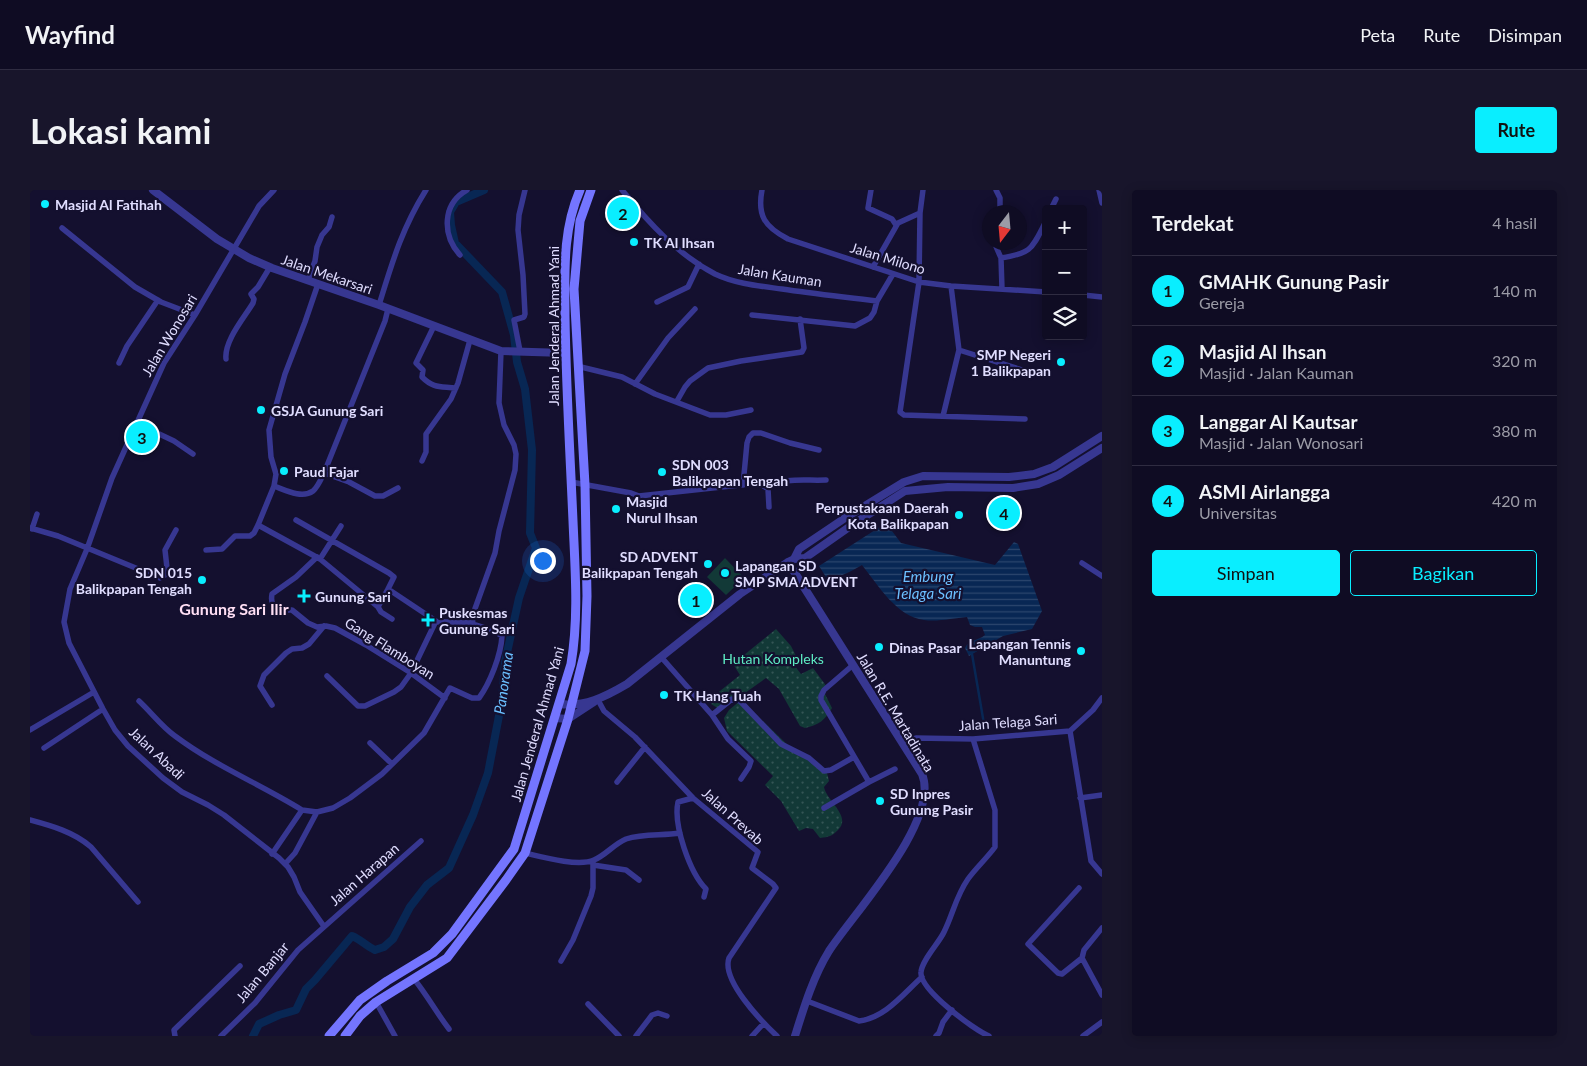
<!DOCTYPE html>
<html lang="id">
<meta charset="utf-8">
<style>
:root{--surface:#0f0c23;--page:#18152b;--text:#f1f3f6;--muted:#9b9ba6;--line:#2f2c41;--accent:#09eeff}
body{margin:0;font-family:Lato,sans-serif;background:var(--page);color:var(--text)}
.controls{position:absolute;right:15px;top:15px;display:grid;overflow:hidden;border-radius:5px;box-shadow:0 2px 12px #0003}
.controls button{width:45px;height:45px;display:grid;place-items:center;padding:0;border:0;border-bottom:1px solid var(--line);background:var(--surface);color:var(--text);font:25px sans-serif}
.compass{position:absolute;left:952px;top:15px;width:45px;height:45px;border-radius:50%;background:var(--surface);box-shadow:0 2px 12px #0003;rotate:196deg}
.you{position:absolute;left:512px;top:370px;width:18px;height:18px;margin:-12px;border:4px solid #fff;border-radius:50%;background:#1a73e8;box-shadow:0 0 0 8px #1a73e833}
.badge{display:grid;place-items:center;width:32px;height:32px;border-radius:50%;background:var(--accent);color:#111;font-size:16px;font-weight:700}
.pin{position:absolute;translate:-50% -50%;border:2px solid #fff;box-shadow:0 1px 5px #0006}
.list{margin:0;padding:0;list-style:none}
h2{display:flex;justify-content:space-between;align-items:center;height:65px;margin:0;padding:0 20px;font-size:21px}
h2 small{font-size:16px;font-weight:400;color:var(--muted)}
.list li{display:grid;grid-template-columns:32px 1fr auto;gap:15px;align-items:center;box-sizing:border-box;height:70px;padding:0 20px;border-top:1px solid var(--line)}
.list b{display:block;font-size:19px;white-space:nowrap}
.list p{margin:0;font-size:16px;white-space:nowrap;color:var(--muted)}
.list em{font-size:16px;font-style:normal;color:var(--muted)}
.actions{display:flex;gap:10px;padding:15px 20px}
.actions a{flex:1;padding:11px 0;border:1px solid var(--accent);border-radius:5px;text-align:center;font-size:18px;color:var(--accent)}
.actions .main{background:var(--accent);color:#111}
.icon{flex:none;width:28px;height:28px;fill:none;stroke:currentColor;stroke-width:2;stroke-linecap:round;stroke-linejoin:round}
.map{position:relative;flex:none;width:1072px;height:846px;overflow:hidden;border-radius:5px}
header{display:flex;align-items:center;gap:30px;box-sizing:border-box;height:70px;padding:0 25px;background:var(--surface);border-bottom:1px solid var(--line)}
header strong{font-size:24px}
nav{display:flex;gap:28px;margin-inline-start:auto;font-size:18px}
.intro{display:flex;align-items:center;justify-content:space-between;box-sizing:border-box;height:120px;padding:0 30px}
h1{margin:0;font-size:35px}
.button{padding:12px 22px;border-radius:5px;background:var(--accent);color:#111;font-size:18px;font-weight:700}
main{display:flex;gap:30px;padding:0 30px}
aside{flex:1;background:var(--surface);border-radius:5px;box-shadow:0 2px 12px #0003}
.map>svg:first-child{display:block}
.grass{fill:url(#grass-dots)}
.pitch{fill:#123937}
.water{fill:url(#water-rules)}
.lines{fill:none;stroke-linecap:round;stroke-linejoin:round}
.stream{stroke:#082754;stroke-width:2.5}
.canal{stroke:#082754;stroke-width:8}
.minor{stroke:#373791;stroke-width:5.5}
.tertiary{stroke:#373791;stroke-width:8}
.secondary{stroke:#7475ff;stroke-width:9}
.poi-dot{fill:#09eeff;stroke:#14102f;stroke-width:2}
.labels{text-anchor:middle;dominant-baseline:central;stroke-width:4.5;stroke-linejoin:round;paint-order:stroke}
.poi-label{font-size:14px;font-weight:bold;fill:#e0ddff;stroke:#14102f;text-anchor:start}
.street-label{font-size:14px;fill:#e0ddff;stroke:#14102f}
.park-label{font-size:14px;fill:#5eebc3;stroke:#14102f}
.water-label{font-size:15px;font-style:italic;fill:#6bbfff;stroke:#14102f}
.quarter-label{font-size:16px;font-weight:bold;fill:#ffdff4;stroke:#14102f}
</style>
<header>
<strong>Wayfind</strong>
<nav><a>Peta</a><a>Rute</a><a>Disimpan</a></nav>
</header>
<div class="intro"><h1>Lokasi kami</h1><a class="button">Rute</a></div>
<main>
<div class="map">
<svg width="1072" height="846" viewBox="0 0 1072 846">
<defs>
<pattern id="grass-dots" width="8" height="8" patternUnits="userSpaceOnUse" patternTransform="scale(1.25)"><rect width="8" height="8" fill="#123937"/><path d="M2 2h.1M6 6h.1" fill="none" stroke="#345555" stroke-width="1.8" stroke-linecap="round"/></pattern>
<pattern id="water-rules" width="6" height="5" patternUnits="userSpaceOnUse" patternTransform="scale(1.25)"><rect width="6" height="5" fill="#082754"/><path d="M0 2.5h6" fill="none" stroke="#2c466e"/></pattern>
</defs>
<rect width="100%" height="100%" fill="#14102f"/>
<path class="grass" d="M746,439L761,456L769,472L764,475L771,484L783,478L797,497L795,504L802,518C795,530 789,535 775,538L770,536L749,499L736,488L691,520L681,514L685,505L710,485L703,474Z
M711,510L764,561L797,583L799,591L794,597C797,612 822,626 808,640C802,646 799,647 790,648L783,639L776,638L769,641L751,611L735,595L743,586L697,541L694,528L699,520Z"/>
<path class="pitch" d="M695,368L714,388L696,405L677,387Z"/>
<path class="water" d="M856,333L871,353L965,375L984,352L988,354L1012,421L1002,439L973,446L939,466L935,458C939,449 948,451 955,445L952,437H945L940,435L937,427C924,428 908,432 894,430C867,427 848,395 832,375C819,382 811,388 796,387L789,376Z"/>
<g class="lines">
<path class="stream" d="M942,464L954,534"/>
<path class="canal" d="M223,846L229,834L249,825L266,820L276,799L285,790L322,746C330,749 336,756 345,760L354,757L363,749L380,717L397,695L419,678L443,625L458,583L472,510L475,472L489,408L506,358L500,343L502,260L495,199L487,172L484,145L472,102L425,53L421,35L420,22L426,12L454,0"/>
<path class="minor" d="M244,0L229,16L165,125L134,173L82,288L57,359L40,399L34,432L39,453L73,519L85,540L98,556L133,588L152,602L178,615L194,625L249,668L258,677L264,687L270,702L293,735
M592,0C619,33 647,64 685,84C706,94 730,96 752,99C784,104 816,107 847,111
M732,0C727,26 735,37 758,49L889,92L921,96L1016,102
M841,0L838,18L862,29L866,35
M966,0L970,8V22
M1069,0L1072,13
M1021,19L1026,9
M890,23L889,92L870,222L874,225L995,229
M32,38L105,97L131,112L165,125
M964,52L971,68
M430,65C412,45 412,14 437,0
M843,77L868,33L890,23L893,0
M278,90L285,71L287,57L292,45L299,37L302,27
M972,99L971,68C1003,63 1002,58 1016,31
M1053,105L1072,107
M627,112L658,97L669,74
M349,115C362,73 372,38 396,0
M722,125L825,136L840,128L844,122L847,111L863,84
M404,136L386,173L393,180L392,187C404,199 411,196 426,198
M929,160L1008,185
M490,161L484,130L494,127L495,124L493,85L488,40L489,25L495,0
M196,169C194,151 214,128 223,113L224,109L221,104L228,97L240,77
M89,173L97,156L128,110
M547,176L592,187L625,204L680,225H696L721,220
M605,194L638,148L665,119
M647,211L655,197L660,191L678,178L711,171L772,162L774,158L770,129
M913,226L929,160L921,96
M106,233L144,251L163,264
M392,271L396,262V244L421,209L428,193L440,150
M294,283L319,292L345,306H353L368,298
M541,292L601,303L609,306L719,294L732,295L738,299L739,317
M713,295L717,253L719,247L723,243H731L760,253L789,260
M244,296C255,300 272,309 283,301C288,297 291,289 294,283L355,131L358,119
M736,297C755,287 776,291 796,290
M266,330L359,383L364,387L358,399L406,431L381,483L371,497L364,502L335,516H328L297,486
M228,335L290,369L348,417
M0,338L28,346L130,388L135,385L137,378L135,360L146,340
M2,339L7,324
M176,360L192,359L205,346H220L224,343L228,335L244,296L246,284L241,267L239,240L255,184L275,132L288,94
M287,367L266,387L242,404C239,420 252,420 262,420L278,433L287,437L296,436L305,438L336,455L381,483L415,508
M290,369L311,336
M1052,373L1072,386
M358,399L348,417L351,422L362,429
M406,432H442
M632,468L682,525L698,549L721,571L719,577L711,589
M568,510L574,521L605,547L663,608L728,662L722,678L743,694L746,698L699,768C691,790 732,832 747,846
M109,511C121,522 132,537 145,546C185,576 230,594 272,620
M242,515L230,496L234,485L256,463L262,459L272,458L279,454L294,436
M682,525L702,509L710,511L751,554L779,568L794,581L801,580L824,567
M0,540L64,502
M1040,541L1061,671L1072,684
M943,549L965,620V657C957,668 946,678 938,689C926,706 923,724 914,742C909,753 892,770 891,782C889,799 944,840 959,846
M340,553L362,574
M872,553L886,548L943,549L1040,541L1063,520L1072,508
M14,558L73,519
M587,592L615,557
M839,592L865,579
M663,608L648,612C643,635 660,683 676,699L674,707
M1050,608L1072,605
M794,618L839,592L791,510V506L794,500L823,475
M0,630C22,636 44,642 61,657L108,712
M495,663C512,667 548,677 564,670C576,665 584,654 596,649C614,643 632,646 650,643
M242,664L272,620L287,622L303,618L320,608L352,584L394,543L420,498L442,508H449C460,493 471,465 472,446L462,440L443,434L442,427L465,363L469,341L485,280L486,264L484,255L474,235L469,213L471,161
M255,674L265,663L287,622
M563,675L596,680L609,690
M1049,698L998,754L1028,783L1032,784L1052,768
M1072,738L1054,760L1052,768L1072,805
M531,771L543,750L561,706L563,698V671
M384,789C397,805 406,822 419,839
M777,811L829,831C855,828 873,804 892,787
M346,812L365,846
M558,814L589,846
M145,846L144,840L210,776
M191,846L225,813L268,760L391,651
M606,846L622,825L628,823L637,826
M722,846L734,833
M906,846L909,843L913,832L922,820
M1053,846L1072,832"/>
<path class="tertiary" d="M123,0L187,49L219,68L242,78L349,115L471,161L535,163
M764,369L769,359L815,328L874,292L893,286L979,287L1004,284L1023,277L1072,246
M758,372L892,584C911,630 823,724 799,761C783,787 774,817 765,846
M529,514C555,517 575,507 597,494L710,404L758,372L764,369L775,368L822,335L875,301L918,297L983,298L1008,294L1029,285L1072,258
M525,528L538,529L564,512"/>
<path class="secondary" d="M299,846L330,810L357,791L403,763L422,744L484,659L541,474C549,427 545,379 543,331C540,263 536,195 535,126C535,83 532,41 550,0
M315,846L330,826L346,812L417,768L476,690L495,663L538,529L555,461L557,406L555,295L544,99L550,31L561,0"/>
</g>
<g class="poi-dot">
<circle cx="15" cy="14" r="5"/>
<circle cx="604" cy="52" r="5"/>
<circle cx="1031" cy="172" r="5"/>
<circle cx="231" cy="220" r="5"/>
<circle cx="254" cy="281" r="5"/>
<circle cx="632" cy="282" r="5"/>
<circle cx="586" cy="319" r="5"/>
<circle cx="929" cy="325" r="5"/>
<circle cx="678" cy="374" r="5"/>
<circle cx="695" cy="383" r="5"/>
<circle cx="172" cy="390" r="5"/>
<path d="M271.5 398.5h5v5h5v5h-5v5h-5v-5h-5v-5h5z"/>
<path d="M395.5 422.5h5v5h5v5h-5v5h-5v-5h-5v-5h5z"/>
<circle cx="849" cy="457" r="5"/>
<circle cx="1051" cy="461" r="5"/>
<circle cx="634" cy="505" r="5"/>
<circle cx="850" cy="611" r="5"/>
</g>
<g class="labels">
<g class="poi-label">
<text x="25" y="14">Masjid Al Fatihah</text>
<text x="614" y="52">TK Al Ihsan</text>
<text x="1021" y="164" text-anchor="end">SMP Negeri<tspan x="1021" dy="16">1 Balikpapan</tspan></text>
<text x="241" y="220">GSJA Gunung Sari</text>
<text x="642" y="274">SDN 003<tspan x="642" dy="16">Balikpapan Tengah</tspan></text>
<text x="264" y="281">Paud Fajar</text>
<text x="596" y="311">Masjid<tspan x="596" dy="16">Nurul Ihsan</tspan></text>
<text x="919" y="317" text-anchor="end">Perpustakaan Daerah<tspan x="919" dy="16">Kota Balikpapan</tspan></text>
<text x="668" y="366" text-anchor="end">SD ADVENT<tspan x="668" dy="16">Balikpapan Tengah</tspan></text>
<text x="705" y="375">Lapangan SD<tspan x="705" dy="16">SMP SMA ADVENT</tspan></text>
<text x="162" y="382" text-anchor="end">SDN 015<tspan x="162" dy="16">Balikpapan Tengah</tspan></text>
<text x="285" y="406">Gunung Sari</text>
<text x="409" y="422">Puskesmas<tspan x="409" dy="16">Gunung Sari</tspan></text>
<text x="1041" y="453" text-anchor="end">Lapangan Tennis<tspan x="1041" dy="16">Manuntung</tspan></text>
<text x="859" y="457">Dinas Pasar</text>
<text x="644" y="505">TK Hang Tuah</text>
<text x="860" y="603">SD Inpres<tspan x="860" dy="16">Gunung Pasir</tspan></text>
</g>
<g class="street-label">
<text transform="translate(858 68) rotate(17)">Jalan Milono</text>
<text transform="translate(297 84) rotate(19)">Jalan Mekarsari</text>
<text transform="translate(750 85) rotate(9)">Jalan Kauman</text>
<text transform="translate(523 136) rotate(-90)">Jalan Jenderal Ahmad Yani</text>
<text transform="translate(139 145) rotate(-59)">Jalan Wonosari</text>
<text transform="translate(360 458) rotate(32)">Gang Flamboyan</text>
<text transform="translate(866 522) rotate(59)">Jalan R.E. Martadinata</text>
<text transform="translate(978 532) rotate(-4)">Jalan Telaga Sari</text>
<text transform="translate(507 534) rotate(-74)">Jalan Jenderal Ahmad Yani</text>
<text transform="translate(127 563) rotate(43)">Jalan Abadi</text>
<text transform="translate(703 626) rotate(42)">Jalan Prevab</text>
<text transform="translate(334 684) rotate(-41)">Jalan Harapan</text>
<text transform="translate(232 782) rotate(-50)">Jalan Banjar</text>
</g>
<g class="park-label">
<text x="743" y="468">Hutan Kompleks</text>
</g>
<g class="water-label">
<text x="898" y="386">Embung<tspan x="898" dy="17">Telaga Sari</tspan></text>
<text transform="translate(473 493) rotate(-82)">Panorama</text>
</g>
<g class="quarter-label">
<text x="204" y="418">Gunung Sari Ilir</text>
</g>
</g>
</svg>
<div class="controls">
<button>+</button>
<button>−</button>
<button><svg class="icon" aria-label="layers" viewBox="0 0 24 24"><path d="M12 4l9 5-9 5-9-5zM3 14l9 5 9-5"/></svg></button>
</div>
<svg class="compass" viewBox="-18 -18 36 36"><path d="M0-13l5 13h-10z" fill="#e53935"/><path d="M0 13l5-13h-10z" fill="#9b9ba6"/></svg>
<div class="you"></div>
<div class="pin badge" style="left:666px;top:410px">1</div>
<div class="pin badge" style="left:593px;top:23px">2</div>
<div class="pin badge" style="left:112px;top:247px">3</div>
<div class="pin badge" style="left:974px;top:323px">4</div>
</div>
<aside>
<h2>Terdekat<small>4 hasil</small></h2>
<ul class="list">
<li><span class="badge">1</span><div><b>GMAHK Gunung Pasir</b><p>Gereja</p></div><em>140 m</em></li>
<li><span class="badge">2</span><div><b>Masjid Al Ihsan</b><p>Masjid · Jalan Kauman</p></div><em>320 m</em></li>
<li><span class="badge">3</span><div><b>Langgar Al Kautsar</b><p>Masjid · Jalan Wonosari</p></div><em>380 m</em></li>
<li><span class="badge">4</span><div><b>ASMI Airlangga</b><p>Universitas</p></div><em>420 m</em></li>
</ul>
<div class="actions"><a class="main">Simpan</a><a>Bagikan</a></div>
</aside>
</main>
